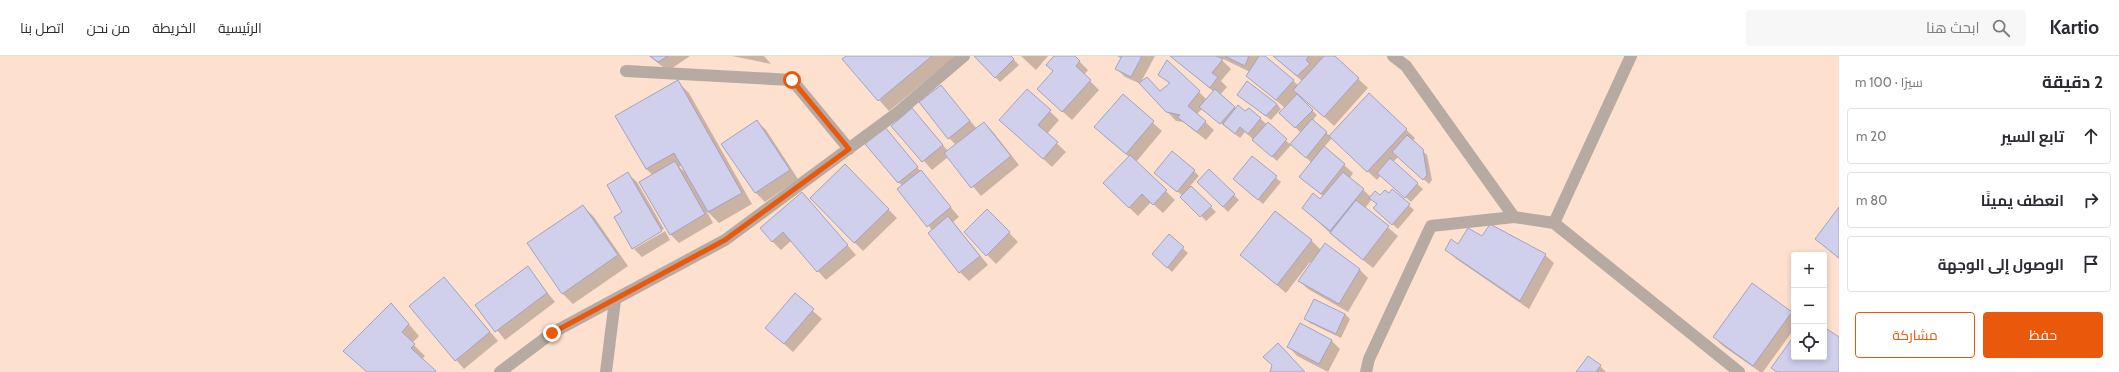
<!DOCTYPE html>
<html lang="ar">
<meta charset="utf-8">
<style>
:root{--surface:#fff;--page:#f7f7f7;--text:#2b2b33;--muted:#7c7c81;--line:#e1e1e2;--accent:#ea580c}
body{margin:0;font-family:Cabin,Cairo,sans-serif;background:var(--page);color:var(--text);direction:rtl}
.controls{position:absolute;right:12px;bottom:12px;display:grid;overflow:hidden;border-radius:4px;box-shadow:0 2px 6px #0003}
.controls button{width:36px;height:36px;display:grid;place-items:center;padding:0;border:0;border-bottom:1px solid var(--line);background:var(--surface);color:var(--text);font:20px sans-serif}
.stop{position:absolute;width:12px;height:12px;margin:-9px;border:3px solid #ea580c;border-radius:50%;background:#fff}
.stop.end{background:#ea580c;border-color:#fff;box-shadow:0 1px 4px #0008}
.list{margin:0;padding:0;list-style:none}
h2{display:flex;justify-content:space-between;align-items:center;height:52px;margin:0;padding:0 16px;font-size:17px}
h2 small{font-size:13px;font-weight:400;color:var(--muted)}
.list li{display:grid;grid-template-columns:26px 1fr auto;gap:12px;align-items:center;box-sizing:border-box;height:56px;margin:0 8px 8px;padding:0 8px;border:1px solid var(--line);border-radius:4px}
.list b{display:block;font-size:15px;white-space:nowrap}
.list em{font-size:13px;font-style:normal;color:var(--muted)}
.actions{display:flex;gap:8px;padding:12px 16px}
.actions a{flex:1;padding:9px 0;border:1px solid var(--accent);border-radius:4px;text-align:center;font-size:14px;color:var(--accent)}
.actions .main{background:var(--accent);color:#fff}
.icon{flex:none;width:22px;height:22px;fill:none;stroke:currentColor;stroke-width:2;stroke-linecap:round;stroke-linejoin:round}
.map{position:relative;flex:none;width:1839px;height:316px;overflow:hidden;direction:ltr}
header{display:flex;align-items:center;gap:24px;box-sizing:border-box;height:56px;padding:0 20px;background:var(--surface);border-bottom:1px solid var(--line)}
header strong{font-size:19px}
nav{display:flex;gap:22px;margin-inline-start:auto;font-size:14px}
.search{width:280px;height:36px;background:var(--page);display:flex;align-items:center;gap:10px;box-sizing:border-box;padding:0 14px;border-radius:4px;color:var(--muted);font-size:15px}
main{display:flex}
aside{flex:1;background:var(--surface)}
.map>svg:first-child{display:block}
.shadow{fill:#0003;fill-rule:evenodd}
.building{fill:#d0cfec;stroke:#a4a3bf}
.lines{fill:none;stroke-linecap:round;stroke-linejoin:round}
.minor{stroke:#b6aaa2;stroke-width:12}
.route{stroke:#ea580c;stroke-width:5}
</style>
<header>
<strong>Kartio</strong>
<div class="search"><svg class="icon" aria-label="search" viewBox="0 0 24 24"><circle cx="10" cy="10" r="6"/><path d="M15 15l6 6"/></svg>ابحث هنا</div>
<nav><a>الرئيسية</a><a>الخريطة</a><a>من نحن</a><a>اتصل بنا</a></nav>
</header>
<main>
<aside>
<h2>2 دقيقة<small>سيرًا · 100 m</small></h2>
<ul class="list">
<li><svg class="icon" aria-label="ahead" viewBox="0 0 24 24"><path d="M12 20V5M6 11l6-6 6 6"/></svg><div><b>تابع السير</b></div><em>20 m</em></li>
<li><svg class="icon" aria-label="right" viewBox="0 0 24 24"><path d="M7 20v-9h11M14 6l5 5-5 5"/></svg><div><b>انعطف يمينًا</b></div><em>80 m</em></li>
<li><svg class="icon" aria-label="arrive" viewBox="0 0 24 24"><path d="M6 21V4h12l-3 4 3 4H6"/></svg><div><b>الوصول إلى الوجهة</b></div></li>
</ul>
<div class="actions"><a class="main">حفظ</a><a>مشاركة</a></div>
</aside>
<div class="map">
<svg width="1839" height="316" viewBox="0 0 1839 316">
<rect width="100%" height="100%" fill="#fee0ce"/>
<path class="shadow" d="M649,0H690L668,15Z
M732,0H764L771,8Z
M847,0H956L889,55L879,44Z
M975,0H1010L1019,9L1000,26Z
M1021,0H1048L1036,14Z
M1055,0H1074L1088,14L1084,19L1099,34L1072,64L1047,42L1054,15Z
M1117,0H1155L1141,26L1160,36L1170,28L1159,18L1199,36L1207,44L1214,36L1171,0H1264L1298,29L1302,25L1273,0H1334L1368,32L1334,70L1299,37L1297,40L1317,59L1312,65L1330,80L1369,39L1415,82L1412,86L1427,99L1432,124L1429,128L1398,101L1393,106L1423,133L1411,146L1381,119L1377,124L1332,82L1324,91L1353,117L1350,122L1371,141L1389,138L1392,134L1414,154L1398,173L1374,152L1378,148L1372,143L1365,152L1398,180L1373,212L1340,186L1303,152L1320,144L1324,141L1301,121L1312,107L1296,93L1301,77L1281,57L1285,52L1247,20L1250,16L1219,1L1231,13L1221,25L1227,31L1220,39L1236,53L1245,57L1249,53L1291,89L1277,105L1245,76L1240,82L1202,53L1197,58L1214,74L1206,84L1183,66L1176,65L1141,28L1125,21L1116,12L1122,3Z
M678,26L689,37L752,148L719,167L706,154L713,167L679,187L670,178L653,119L646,113L617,60ZM682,109L687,118L679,111Z
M941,30L977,73L984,67L993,76L1019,109L981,140L948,101L932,114L893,70L920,62L948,95L956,89L949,82Z
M1027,34L1059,64L1047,78L1066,96L1052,111L1009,72Z
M1123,40L1162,75L1136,106L1175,144L1163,157L1151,146L1138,160L1113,136L1129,101L1104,80Z
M1243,43L1277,48L1281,53L1271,64Z
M757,65L766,74L798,123L765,146L756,137L723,88Z
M885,73L959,161L953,166L988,209L969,225L960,216L902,130L867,88Z
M1252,101L1281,126L1263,148L1239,128Z
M845,110L897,162L863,195L811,143Z
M1194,115L1199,120L1190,130L1216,156L1206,165L1183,140L1160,122Z
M1209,115L1239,144L1228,156L1198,126Z
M628,118L637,126L664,173L634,190V193L665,175L670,184L642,201L633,192L624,157Z
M802,137L856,199L826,224L791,185L781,194L772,185Z
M583,150L594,161L628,210L573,248L562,237Z
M1839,152V203L1816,183Z
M987,154L1018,186L996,208L965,176Z
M1169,180L1188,197L1172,216L1158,203Z
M1482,182L1545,199L1554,207L1529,253L1455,202L1446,193Z
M1311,184L1321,194L1359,213L1368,222L1348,256L1308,233L1299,225L1312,207L1310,206L1286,237L1241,199Z
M527,211L555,246L505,284L477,249Z
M452,231L498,285L464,313L456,304Z
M795,239L822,263L793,296L775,280Z
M1791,257L1794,260V273L1763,316H1760L1723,290L1714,281Z
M1345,258L1350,263L1341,282L1310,267L1306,263Z
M402,260L419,280L412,287L425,300L422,303L436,316H367L344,295Z
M1331,284L1340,293L1328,316L1297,300L1289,291Z
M1600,310L1606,316H1577Z"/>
<path class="building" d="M650,0H668L658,6Z
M846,0H932L878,45L842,3Z
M974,0H1011L1014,3L995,22Z
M1054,0H1075L1080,5L1076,10L1091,24L1062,56L1037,33L1053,15L1046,9Z
M1122,0H1142L1131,21L1115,13Z
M1170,0H1216L1223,3L1212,17L1218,21L1210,32Z
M1225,0H1249L1245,10Z
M1259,0H1265L1294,24L1276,44L1246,20Z
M1273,0H1309L1306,4L1310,8L1297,20Z
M1324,0H1335L1359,22L1324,61L1293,34Z
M1167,4L1200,35L1188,50L1206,65L1197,76L1177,61L1180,59L1166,56L1139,27L1147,21L1160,35L1170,27L1158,19Z
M678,24L742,137L708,156L674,97L646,113L615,60Z
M1247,25L1277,48L1266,60L1237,39Z
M941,29L970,65L948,83L919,46Z
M1027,33L1051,54L1038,69L1058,86L1043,103L999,64Z
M1215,33L1235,51L1220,68L1199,51Z
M1369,37L1407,73L1367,116L1329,80Z
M1123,38L1154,65L1126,98L1094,71Z
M1297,38L1313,54L1295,72L1279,57Z
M1238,49L1245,55L1249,52L1261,62L1248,78L1240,71L1235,78L1223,68Z
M912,52L943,89L922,106L891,70Z
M1312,63L1327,76L1306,102L1290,88Z
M757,64L790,114L755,137L721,88Z
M984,66L1011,100L971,132L944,97Z
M1268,66L1287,83L1272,101L1252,84Z
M885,71L918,111L898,127L865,88Z
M1407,79L1423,93L1427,119L1423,124L1392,96Z
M1324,90L1345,108L1321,138L1299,121Z
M1172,95L1195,114L1177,136L1154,117Z
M1130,99L1167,134L1153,149L1142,138L1129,152L1103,127Z
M1252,100L1277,120L1258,144L1233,123Z
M1390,102L1418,127L1405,142L1377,117Z
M675,105L705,158L670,179L639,126Z
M845,108L889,153L854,187L810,142Z
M1209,113L1235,138L1223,151L1197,126Z
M921,114L951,151L927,171L897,133Z
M628,116L662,175L632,193L614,161L622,156L607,129Z
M1343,116L1364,133L1330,175L1302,152L1313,137L1320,143Z
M1191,130L1212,150L1200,161L1180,141Z
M1392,133L1410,148L1392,169L1373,152L1377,148L1369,142L1375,135L1380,139L1385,134L1389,137Z
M802,136L848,189L817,216L783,176L772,186L760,172Z
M1356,144L1389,170L1363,204L1330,177Z
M583,149L618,199L562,238L527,187Z
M1839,151V202L1815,183Z
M987,153L1010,176L986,200L964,176Z
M1275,155L1312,184L1277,229L1240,199Z
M948,160L980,200L959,217L928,177Z
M1490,168L1546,198L1520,245L1445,194L1451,183L1458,188L1468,172L1482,180Z
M1169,178L1184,191L1167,212L1152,198Z
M1325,187L1360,213L1339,248L1298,225Z
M528,210L547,237L495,276L475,249Z
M444,221L490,276L455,305L409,250Z
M1752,227L1792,256L1753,310L1713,281Z
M795,237L814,253L784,288L765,272Z
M1314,243L1345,258L1336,278L1304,263Z
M391,247L409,268L402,276L415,288L411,292L436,315L435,316H367L343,295Z
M1300,267L1332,284L1319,308L1287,291Z
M1824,271L1839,281V316H1777L1771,312L1794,280V301H1824Z
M1278,287L1305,316H1270L1272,309L1263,301Z
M1588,300L1601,309L1596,316H1576Z"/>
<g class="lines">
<path class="minor" d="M1393,0L1406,10L1514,161
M1631,0L1554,167L1739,316
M626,15L792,24L849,93
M500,316L552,277L725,184L897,57L964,0
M606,316L615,244
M1366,316L1369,303L1431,170L1514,161L1554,167"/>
</g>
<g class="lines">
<path class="route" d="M552,277L725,184L849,93L792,24"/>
</g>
</svg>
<div class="controls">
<button>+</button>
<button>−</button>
<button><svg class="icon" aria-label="locate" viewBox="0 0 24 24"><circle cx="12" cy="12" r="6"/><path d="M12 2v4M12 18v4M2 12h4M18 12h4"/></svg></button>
</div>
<div class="stop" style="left:792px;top:24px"></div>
<div class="stop end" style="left:552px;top:277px"></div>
</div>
</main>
